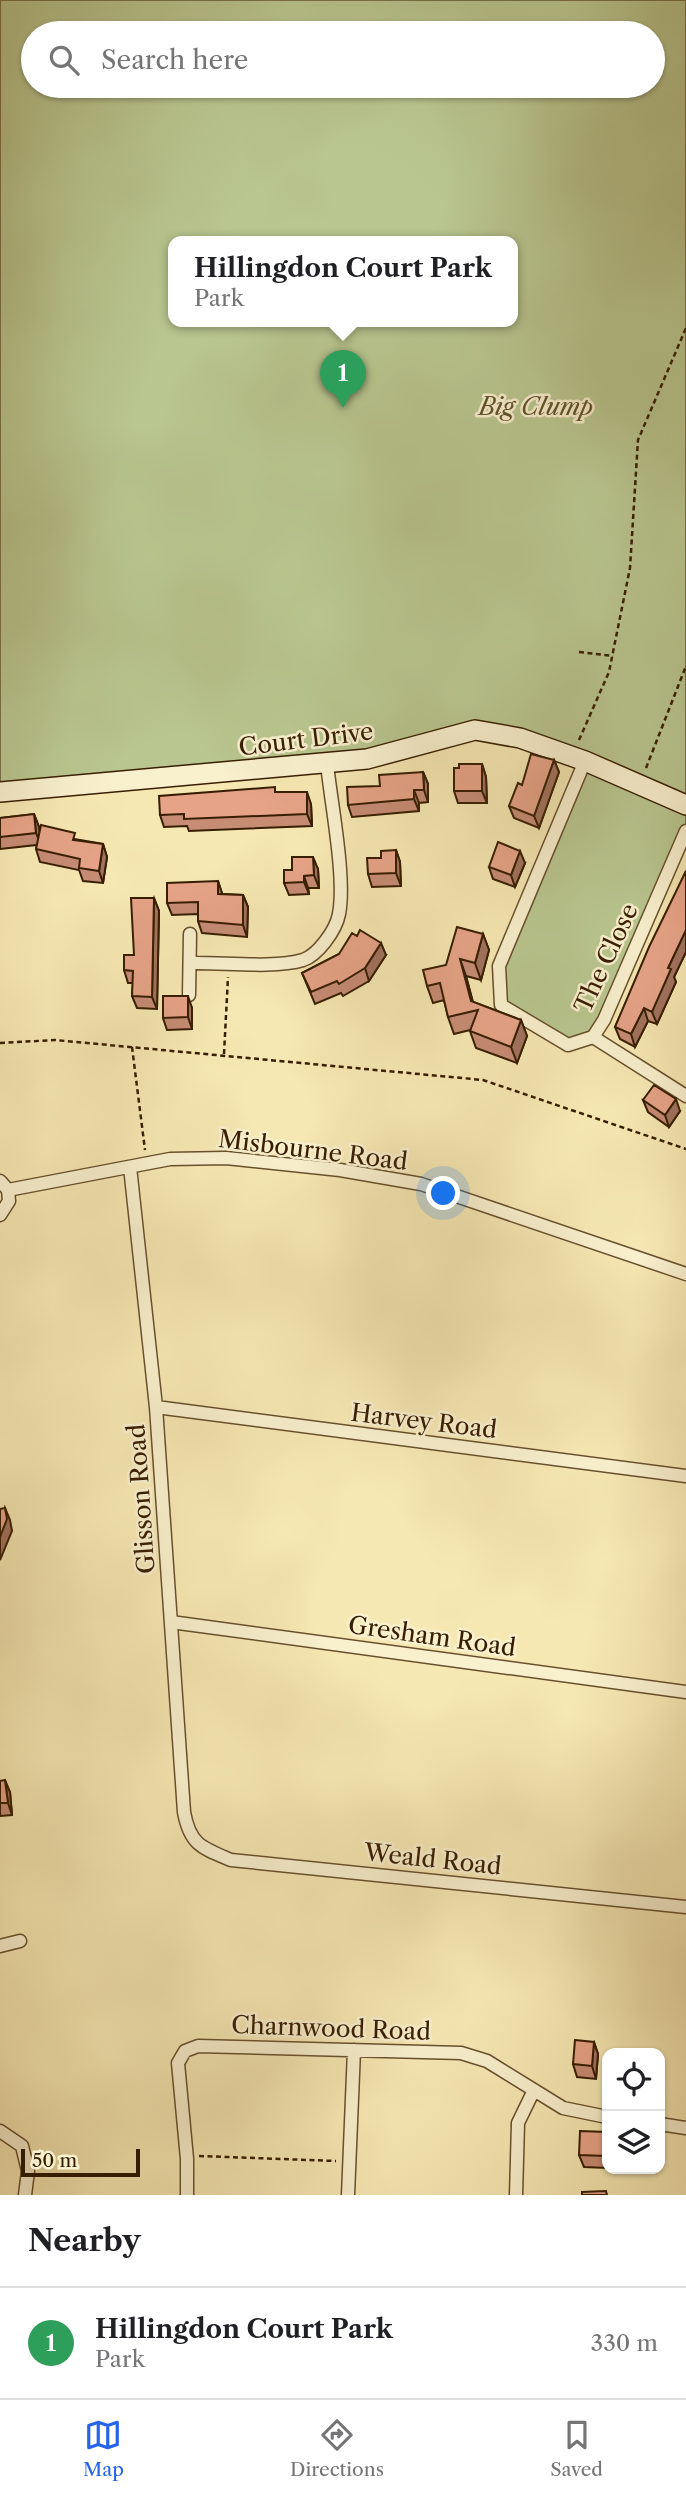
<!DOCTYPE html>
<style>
:root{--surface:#fff;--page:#f2f2f2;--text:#202124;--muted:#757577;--line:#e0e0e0;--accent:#2563eb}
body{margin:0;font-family:"Libre Caslon Text",serif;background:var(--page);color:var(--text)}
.controls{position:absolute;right:21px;bottom:21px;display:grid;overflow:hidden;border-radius:14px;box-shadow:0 2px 5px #0004}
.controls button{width:63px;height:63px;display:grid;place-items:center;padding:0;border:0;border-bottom:2px solid var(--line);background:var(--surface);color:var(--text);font:35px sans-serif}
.scale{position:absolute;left:21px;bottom:18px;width:119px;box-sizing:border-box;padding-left:7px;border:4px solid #371e00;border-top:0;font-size:19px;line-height:24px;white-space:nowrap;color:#371e00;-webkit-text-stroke:5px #f9f0ce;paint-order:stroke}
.you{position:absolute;left:444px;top:1194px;width:24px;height:24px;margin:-18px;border:5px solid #fff;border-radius:50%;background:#1a73e8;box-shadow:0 0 0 10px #1a73e833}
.badge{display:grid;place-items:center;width:46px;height:46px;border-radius:50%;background:var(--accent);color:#fff;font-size:23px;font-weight:700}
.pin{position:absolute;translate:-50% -58px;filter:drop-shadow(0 2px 4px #0008)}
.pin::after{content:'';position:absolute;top:37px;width:24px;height:21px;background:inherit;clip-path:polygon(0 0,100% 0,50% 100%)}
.popup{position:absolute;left:168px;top:236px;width:350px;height:91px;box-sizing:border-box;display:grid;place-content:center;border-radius:14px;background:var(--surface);filter:drop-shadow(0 2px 5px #0005);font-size:23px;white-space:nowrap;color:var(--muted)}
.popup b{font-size:26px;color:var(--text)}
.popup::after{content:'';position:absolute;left:50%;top:100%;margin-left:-14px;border:14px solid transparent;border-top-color:var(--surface)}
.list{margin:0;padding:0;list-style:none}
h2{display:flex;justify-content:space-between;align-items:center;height:91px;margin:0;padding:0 28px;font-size:30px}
h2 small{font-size:23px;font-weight:400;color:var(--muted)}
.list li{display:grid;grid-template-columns:46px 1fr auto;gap:21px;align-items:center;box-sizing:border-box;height:112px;padding:0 28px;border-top:2px solid var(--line)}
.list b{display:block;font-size:26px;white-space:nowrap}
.list p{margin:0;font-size:23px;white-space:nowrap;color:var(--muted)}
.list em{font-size:23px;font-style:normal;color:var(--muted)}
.icon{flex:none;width:38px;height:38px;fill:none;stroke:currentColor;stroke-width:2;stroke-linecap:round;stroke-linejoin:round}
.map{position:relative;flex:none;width:686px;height:2195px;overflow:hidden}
.search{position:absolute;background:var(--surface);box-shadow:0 2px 5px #0004;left:21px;right:21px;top:21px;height:77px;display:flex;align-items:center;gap:18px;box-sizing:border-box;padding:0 24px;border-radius:38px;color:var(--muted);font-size:26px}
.sheet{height:203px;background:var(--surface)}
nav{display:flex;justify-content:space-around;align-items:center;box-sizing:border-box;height:98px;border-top:2px solid var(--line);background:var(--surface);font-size:19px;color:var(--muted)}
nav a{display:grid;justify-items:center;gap:4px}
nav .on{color:var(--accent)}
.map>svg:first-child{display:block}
.green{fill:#b9c68f;stroke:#787248;stroke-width:2;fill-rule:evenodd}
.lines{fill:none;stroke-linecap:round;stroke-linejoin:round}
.street-casing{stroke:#67502d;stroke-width:15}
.secondary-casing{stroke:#371e00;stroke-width:22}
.path{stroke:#371e00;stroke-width:2.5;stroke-dasharray:5 3.5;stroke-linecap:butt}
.street{stroke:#f9f0ce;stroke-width:12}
.secondary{stroke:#f9f0ce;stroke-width:19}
.wall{fill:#c68c74;stroke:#371e00;stroke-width:2}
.shaded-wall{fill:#a1725e;stroke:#371e00;stroke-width:2}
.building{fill:#e6a387;stroke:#371e00;stroke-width:2}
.labels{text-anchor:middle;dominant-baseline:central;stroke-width:5;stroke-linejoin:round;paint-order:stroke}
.park-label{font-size:24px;font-style:italic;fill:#5e502b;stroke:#f9f0ce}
.street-label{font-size:24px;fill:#371e00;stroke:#f9f0ce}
</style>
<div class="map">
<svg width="686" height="2195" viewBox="0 0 686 2195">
<rect width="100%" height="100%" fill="#f6e8b3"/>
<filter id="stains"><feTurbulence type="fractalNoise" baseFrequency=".00286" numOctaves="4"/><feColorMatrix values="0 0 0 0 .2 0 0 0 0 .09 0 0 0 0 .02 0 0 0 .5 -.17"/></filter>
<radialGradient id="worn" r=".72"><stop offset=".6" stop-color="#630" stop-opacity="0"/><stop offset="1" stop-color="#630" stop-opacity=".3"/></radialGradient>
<path class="green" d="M0,0H686V831L593,1037L568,1045L501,1005L499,966L585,761L497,733L397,751L0,792ZM33,33H653V86H33ZM173,242H513V322H173Z"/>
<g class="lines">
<defs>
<path id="street" d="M585,761L499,966L501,1005L568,1045L593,1037L604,1020L686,831
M190,963C223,962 272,969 303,960C318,955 336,930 339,914C346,878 331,803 327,764
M189,995L190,934
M593,1037L686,1096
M130,1167L156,1407L184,1812C190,1845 202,1848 231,1860L686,1907
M0,1181L8,1190L9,1201L0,1215
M8,1190L170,1159L226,1158L340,1170L421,1184L686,1274
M156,1407L686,1476
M171,1622L686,1692
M0,1946L20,1941
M660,2124L686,2128
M0,2131L22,2146L28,2171L25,2195
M187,2195V2159L178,2063L185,2051L198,2046L461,2053L487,2061L563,2108L607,2117
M348,2195L354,2050
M516,2195L518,2123L534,2090"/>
<path id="secondary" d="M0,792L367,759L475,730L520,738L585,761L686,805"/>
</defs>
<use href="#street" class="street-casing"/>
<use href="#secondary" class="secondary-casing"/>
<path class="path" d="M579,652L613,656
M579,740L609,672L630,568L638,440L686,328
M646,768L686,666
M0,1043L55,1040L483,1080L686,1149
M132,1047L145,1150
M224,1054L228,977
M199,2156L336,2161"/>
<use href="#street" class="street"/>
<use href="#secondary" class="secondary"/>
</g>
<path class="wall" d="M554,760L559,772L539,828L514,818L509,806L522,785Z
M482,764L486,777L487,803H458L454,791L459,768Z
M423,772L428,784V802L419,803V811L352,817L348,805L380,786Z
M276,792L311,804L312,826L189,831L187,826L164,827L160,815Z
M34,814L39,827V833L103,844L107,857L103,883L83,881L79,870L40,862L36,849L37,845L0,849V818Z
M396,850L400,862L401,886L372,887L368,874L381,858Z
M525,863L515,887L493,879L489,867Z
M318,869L319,888H308L309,894L289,895L284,883Z
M686,871V952L674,977L676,982L657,1024L648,1021L635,1047L620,1039L615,1027Z
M218,881L222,894L243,895L248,907L247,937L202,933L198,921V914L172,915L167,903Z
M154,898L159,911L157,1009L137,1008L132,996L133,983H128L124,970L134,955Z
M483,934L489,950L481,980L466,976L473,1002L521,1020L527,1036L517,1063L476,1048L470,1031V1030L454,1034L448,1017L444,1000L433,1003L427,986L446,965Z
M339,954L386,955L369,981L343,996L341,993L315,1004L302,973Z
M192,1008V1029L167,1030L163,1018Z
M643,1100L680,1111L669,1127L648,1112Z
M0,1781L10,1792L12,1815L0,1816Z
M594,2042L598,2054L596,2079L577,2077L573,2064Z
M607,2132V2168L584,2167L579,2155Z"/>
<path class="shaded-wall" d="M554,760L559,772L539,828L534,816Z
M482,764L486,777L487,803L482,791Z
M423,772L428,784V802L424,790Z
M414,790L419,803V811L414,799Z
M307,792L311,804L312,826L307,814Z
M34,814L39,827L41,845L36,833Z
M103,844L107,857L103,883L99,871Z
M396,850L400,862L401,886L396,873Z
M520,851L525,863L515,887L511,875Z
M313,857L318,869L319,888L314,875Z
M304,876L308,888L309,894L304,882Z
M218,881L222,893V906L218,894Z
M243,895L248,907L247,937L243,925Z
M154,898L159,911L157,1009L152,997Z
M686,930V952L674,977L676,982L657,1024L652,1012L668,968Z
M483,934L489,950L481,980L475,963Z
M381,943L386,955L369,981L365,968Z
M460,959L466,976L475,1011L471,1001Z
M188,996L192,1008V1029L188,1017Z
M644,1008L648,1021L635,1047L631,1034Z
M521,1020L527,1036L517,1063L511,1047Z
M676,1099L680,1111L669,1127L665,1115Z
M5,1508L10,1520L12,1531L0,1560V1537Z
M5,1780L10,1792L12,1815L8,1803Z
M594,2042L598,2054L596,2079L592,2066Z"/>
<path class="building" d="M531,754L554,760L534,816L509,806L518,783L522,785Z
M459,764H482V791H454V768H459Z
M423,772L424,790H414V799L348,805L347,787L380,786L379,775Z
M275,787V792H307V814L184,819V814L160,815L159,796Z
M34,814L36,833L0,837V818Z
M41,825L75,833L73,840L103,844L99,871L79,868L80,859L36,849Z
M498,842L520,851L511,875L489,867Z
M396,850V873L368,874L367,858H381V851Z
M292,857H313L314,875L304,876V882L284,883V870H292Z
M686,871V930L668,968L671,969L652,1012L644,1008L631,1034L615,1027L649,947Z
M218,881V894L243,895V925L198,921V902L167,903V883Z
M131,898H154L152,997L132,996L133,971L124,970V955H134Z
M457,927L483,934L475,963L460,959L471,1001L521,1020L511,1047L470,1031L478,1010L448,1017L440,983L427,986L423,970L446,965Z
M360,930L381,943L365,968L339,984L337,981L311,992L302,973L339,954L352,933L357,936Z
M163,996H188V1017L163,1018Z
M654,1085L676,1099L665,1115L643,1100Z
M5,1508L7,1519L0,1537V1509Z
M5,1780L8,1803H0V1781Z
M575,2040L594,2042L592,2066L573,2064Z
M580,2131L607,2132V2156L579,2155Z
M606,2191L607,2195H582V2192Z"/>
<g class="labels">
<g class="park-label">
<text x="536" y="406">Big Clump</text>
</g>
<g class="street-label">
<text transform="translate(306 739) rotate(-7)">Court Drive</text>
<text transform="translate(606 958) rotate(-65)">The Close</text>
<text transform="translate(313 1150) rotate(7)">Misbourne Road</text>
<text transform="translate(424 1421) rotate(7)">Harvey Road</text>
<text transform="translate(141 1499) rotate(-94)">Glisson Road</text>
<text transform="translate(432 1636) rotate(8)">Gresham Road</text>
<text transform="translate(433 1859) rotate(6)">Weald Road</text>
<text transform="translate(331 2028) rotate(2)">Charnwood Road</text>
</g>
</g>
<rect width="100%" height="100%" filter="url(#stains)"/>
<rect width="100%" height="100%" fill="url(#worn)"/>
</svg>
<div class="controls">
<button><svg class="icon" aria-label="locate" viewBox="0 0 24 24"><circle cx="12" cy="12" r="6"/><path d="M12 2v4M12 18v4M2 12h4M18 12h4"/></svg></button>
<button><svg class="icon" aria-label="layers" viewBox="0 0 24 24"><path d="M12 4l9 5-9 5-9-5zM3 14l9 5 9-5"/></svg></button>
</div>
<div class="scale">50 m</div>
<div class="you"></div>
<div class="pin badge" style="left:343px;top:408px;background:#2e9e5b">1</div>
<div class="popup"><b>Hillingdon Court Park</b>Park</div>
<div class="search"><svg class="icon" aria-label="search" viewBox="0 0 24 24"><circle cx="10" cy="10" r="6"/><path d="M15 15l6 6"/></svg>Search here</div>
</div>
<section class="sheet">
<h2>Nearby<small></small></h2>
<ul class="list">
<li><span class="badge" style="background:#2e9e5b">1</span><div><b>Hillingdon Court Park</b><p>Park</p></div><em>330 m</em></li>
</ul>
</section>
<nav>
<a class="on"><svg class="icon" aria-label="map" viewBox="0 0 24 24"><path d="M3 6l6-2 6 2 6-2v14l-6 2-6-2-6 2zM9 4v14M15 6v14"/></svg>Map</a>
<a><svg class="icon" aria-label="directions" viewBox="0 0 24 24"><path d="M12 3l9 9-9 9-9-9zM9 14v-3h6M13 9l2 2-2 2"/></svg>Directions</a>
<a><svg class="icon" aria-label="saved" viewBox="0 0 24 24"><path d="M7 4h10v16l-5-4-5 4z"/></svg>Saved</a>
</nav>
